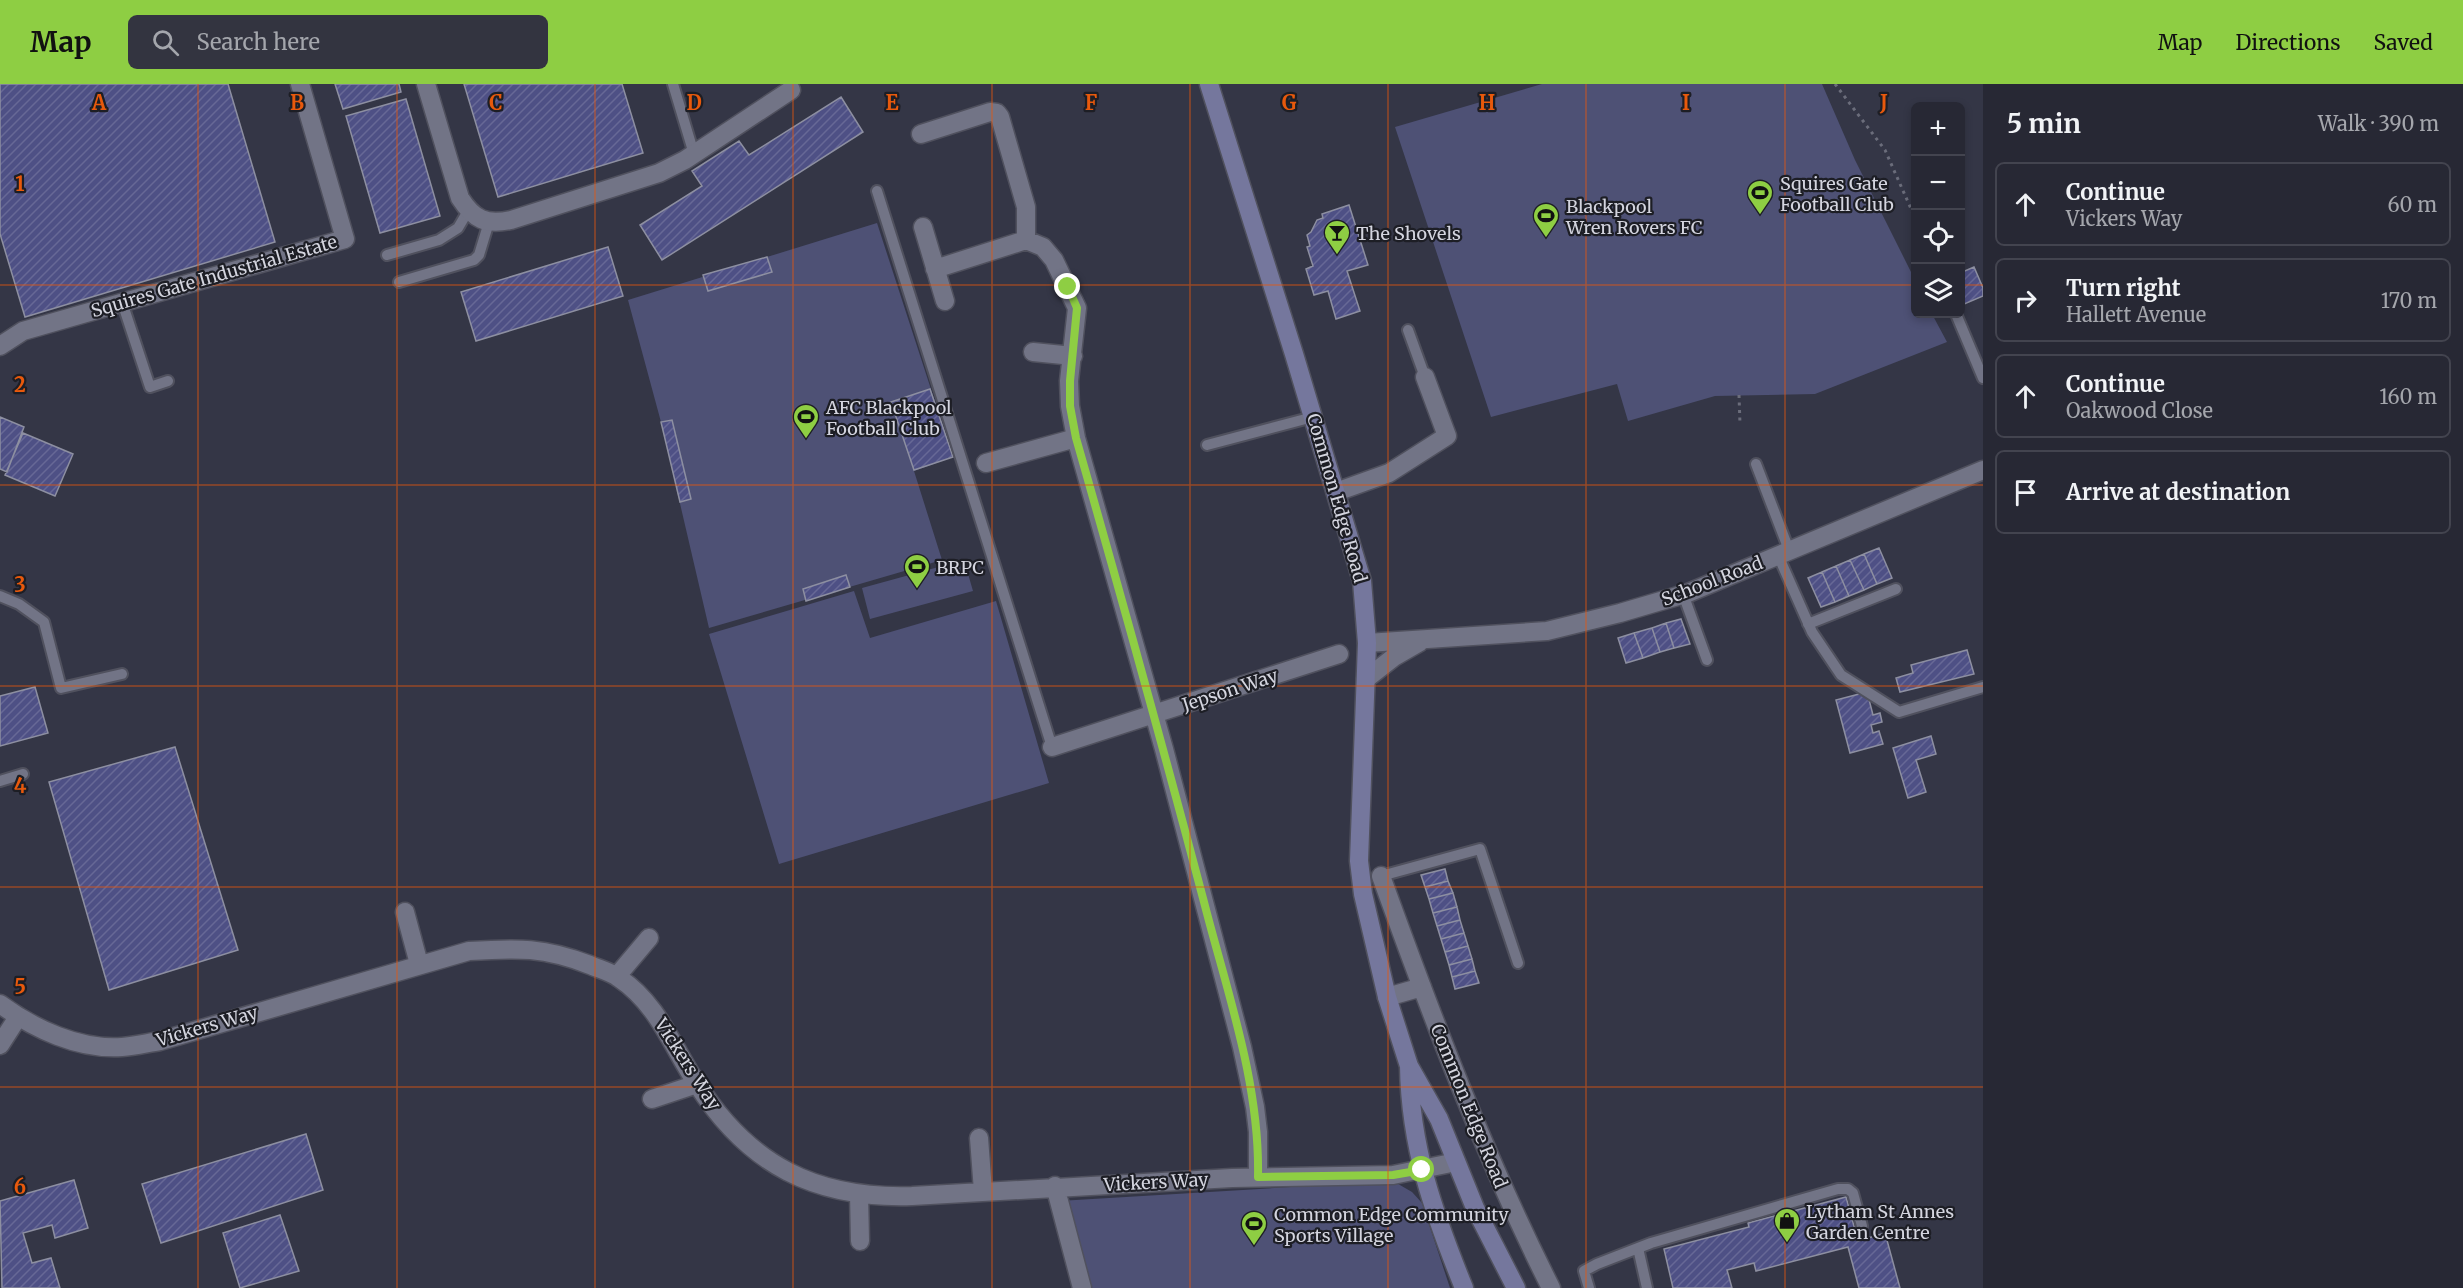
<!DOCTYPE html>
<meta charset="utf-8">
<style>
:root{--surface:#272834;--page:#333440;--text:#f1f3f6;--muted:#a4a6ac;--line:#43444f;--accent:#8ece43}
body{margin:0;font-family:Merriweather,serif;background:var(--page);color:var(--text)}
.controls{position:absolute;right:18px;top:18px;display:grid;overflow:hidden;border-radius:9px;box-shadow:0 3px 9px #0003}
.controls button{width:54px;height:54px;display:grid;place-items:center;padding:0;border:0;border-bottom:2px solid var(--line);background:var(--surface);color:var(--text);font:30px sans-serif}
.stop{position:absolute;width:18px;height:18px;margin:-14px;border:4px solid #8ece43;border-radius:50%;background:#fff}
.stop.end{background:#8ece43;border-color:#fff;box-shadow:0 2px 6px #0008}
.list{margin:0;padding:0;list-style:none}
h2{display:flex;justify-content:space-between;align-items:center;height:78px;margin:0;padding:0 24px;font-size:26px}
h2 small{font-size:20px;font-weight:400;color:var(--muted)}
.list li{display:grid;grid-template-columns:39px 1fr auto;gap:18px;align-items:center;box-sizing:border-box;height:84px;margin:0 12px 12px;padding:0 12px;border:2px solid var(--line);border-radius:9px}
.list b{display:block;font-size:22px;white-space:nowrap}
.list p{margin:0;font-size:20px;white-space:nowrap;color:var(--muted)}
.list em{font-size:20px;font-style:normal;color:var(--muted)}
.icon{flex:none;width:33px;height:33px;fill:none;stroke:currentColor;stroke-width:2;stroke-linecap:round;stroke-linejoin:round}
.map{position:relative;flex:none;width:1983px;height:1204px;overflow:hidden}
header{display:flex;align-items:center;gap:36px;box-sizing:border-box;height:84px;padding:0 30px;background:var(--accent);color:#111}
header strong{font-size:28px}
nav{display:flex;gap:33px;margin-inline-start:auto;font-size:21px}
.search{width:420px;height:54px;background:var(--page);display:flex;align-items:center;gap:15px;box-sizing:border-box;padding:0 21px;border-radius:9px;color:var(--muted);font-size:22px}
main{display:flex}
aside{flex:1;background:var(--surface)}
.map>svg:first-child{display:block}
.pitch{fill:#4e5175}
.building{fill:url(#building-hatch);stroke:#8d8fa1;stroke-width:1.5}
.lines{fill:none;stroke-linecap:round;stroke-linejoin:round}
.service-casing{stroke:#50515e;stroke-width:14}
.minor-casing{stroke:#50515e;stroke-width:21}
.tertiary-casing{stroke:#50515e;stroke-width:21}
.secondary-casing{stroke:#50515e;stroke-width:21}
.path{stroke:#6b6d7b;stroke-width:3;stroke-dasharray:3 4.5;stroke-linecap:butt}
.service{stroke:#727486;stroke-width:10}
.minor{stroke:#727486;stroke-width:18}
.tertiary{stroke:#727486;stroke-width:18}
.secondary{stroke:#75779d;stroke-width:18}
.route{stroke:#8ece43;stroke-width:8}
.grid{fill:none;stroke:#e8590c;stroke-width:1.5;stroke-opacity:0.55}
.labels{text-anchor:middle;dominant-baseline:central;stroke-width:4.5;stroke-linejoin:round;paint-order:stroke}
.poi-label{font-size:18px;fill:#d4d5df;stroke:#1d1e25;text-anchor:start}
.street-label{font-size:18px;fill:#d4d5df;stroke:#1d1e25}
.grid-label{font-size:20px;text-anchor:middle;font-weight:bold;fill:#e8590c;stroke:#1d1e25;stroke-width:4.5;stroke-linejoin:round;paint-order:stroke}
</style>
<header>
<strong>Map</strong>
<div class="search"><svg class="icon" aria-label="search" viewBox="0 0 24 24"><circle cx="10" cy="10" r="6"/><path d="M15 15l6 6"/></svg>Search here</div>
<nav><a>Map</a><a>Directions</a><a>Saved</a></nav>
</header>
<main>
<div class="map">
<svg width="1983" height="1204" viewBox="0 0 1983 1204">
<defs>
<pattern id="building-hatch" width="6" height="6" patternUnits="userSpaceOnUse" patternTransform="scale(1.5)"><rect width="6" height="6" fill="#4e5085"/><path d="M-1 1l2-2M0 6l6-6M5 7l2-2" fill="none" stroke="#676896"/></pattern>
</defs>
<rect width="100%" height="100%" fill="#343646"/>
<path class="pitch" d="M1542,0H1822L1855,76L1915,196L1916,230H1932L1947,258L1815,310L1715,312L1628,337L1617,300L1491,333L1395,43Z
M877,139L953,373L914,387L942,476L709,544L661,338L628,216Z
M964,476L973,507L870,535L862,504Z
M854,507L870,554L996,517L1049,699L779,780L709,550Z
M1393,1097L1412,1108L1422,1119L1450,1204H1082L1059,1117Z"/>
<path class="building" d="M0,0H228L275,158L25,233L0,150Z
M335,0H399L401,8L343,25Z
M464,0H622L643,69L498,113Z
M841,13L863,48L662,176L640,141L702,102L692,87L739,57L749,71Z
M406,15L440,132L380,149L346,32Z
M1349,121L1368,181L1347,187L1360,227L1336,235L1328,207L1314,211L1306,185L1313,182L1307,163L1310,162L1307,151L1311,148L1317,136L1323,134L1322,130Z
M608,163L623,212L476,257L461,208Z
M767,173L772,188L708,207L703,191Z
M1974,183L1983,204V212L1962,221L1960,189Z
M930,305L953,373L914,386L891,318Z
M0,333L24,343L7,388L0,385Z
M672,336L691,415L680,418L661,338Z
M23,349L73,370L55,412L5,391Z
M1879,464L1892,494L1877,500L1864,470Z
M1864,470L1877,500L1864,506L1850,476Z
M1850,476L1864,506L1849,512L1836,482Z
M1836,482L1849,512L1835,518L1822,488Z
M1822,488L1835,518L1821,523L1808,494Z
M846,491L850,503L806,517L803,505Z
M1681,535L1690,560L1674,564L1666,539Z
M1666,539L1674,564L1660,568L1652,544Z
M1652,544L1660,568L1643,574L1634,549Z
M1634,549L1643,574L1626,579L1618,554Z
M1967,566L1974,590L1900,608L1896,594L1913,589L1911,581Z
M35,603L48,649L0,662V612Z
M1867,608L1873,631L1880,629L1882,638L1871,641L1873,649L1879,647L1883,660L1850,669L1836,616Z
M1931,652L1936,670L1916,676L1926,708L1908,714L1893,664Z
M175,663L238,866L109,906L49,698Z
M1445,785L1448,797L1425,803L1421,791Z
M1448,797L1453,809L1429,815L1425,803Z
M1453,809L1457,823L1433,829L1429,815Z
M1457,823L1460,836L1437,842L1433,829Z
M1460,836L1464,849L1441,855L1437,842Z
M1464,849L1468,862L1445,868L1441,855Z
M1468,862L1472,875L1449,881L1445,868Z
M1472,875L1475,887L1452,893L1449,881Z
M1475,887L1479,899L1455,905L1452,893Z
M306,1050L323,1106L161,1159L142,1100Z
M74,1096L88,1144L55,1154L52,1141L23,1149L32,1179L51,1174L60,1204H2L0,1117Z
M1846,1113L1858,1157L1885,1149L1900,1204H1859L1848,1163L1756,1187L1754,1179L1727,1186L1732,1204H1673L1664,1165L1749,1143L1748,1139Z
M280,1131L299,1187L240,1204L223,1149Z"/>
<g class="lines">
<defs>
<path id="service" d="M673,0L694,70
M877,107L1052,663
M387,171L439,156L458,144L468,127
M399,198L474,176L479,171L489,138
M122,218L150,303L168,297
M1956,230L1983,294
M1408,246L1425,293
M1207,361L1313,333
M1756,380L1789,466
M1778,471L1812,548L1841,591L1899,628L1983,603
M1683,510L1707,576
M0,512L19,520L44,538L61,604L122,590
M1808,540L1896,505
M0,697L23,690
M1381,792L1480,765L1518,879
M1638,1164L1647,1204
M1589,1204L1584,1187L1597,1180L1651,1159L1838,1105H1848L1853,1109L1862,1142"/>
<path id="minor" d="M426,0L460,114C474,136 486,141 511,136L659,89L685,76L791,6
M921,50L990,28L997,29L1000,33L1026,123V156L1043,163L1054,176L1077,224L1069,297L1070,322L1076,354L1164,665L1242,963L1255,1023L1258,1048V1093
M923,143L945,217
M935,185L1026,156
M0,262L23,247L345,155L300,0
M1033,268L1073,272
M986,379L1076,354
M1336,408L1389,389L1447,352L1425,293
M1052,663L1339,570
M1381,792C1432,933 1483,1069 1551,1204
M405,828L419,880
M617,892L649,854
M1387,913L1422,903
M0,920C34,945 79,966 122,963C135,962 147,959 160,957L469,867C518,864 544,863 590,881C599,885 611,888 619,894C658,920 672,962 697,1000C749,1081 815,1115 912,1112L1232,1094L1393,1091L1456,1078
M0,961L18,933
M652,1015L697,1000
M979,1054L983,1107
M1055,1102L1082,1204
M859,1110L860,1157"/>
<path id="tertiary" d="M1367,559L1547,547L1620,529L1688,509L1983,386
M1366,595L1394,573L1420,558"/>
<path id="secondary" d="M1209,0L1294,270L1362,497L1367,559L1359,777L1363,810L1387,913L1409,982L1439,1035L1475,1124L1516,1204
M1409,982C1410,1063 1434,1130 1464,1204"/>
</defs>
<use href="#service" class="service-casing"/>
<use href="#minor" class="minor-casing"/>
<use href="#tertiary" class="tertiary-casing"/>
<use href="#secondary" class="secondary-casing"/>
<path class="path" d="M1835,0L1885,66L1916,136
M1739,311L1740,340"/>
<use href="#service" class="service"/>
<use href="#minor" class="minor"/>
<use href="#tertiary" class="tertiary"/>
<use href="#secondary" class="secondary"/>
</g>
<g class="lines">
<path class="route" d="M1068,203L1077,224L1070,297V322L1076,354C1120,508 1163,663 1204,818C1227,908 1260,999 1258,1093L1393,1091L1422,1086"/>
</g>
<path class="grid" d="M198,0V1204M397,0V1204M595,0V1204M793,0V1204M992,0V1204M1190,0V1204M1388,0V1204M1586,0V1204M1785,0V1204M0,201H1916M1960,201H1983M0,401H1983M0,602H1983M0,803H1983M0,1003H1983"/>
<defs>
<symbol id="stadium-pin" viewBox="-11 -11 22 30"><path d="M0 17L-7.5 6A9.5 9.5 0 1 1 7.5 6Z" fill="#8ece43" stroke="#1d1e25"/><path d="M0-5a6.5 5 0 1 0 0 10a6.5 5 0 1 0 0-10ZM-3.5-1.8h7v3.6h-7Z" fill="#111"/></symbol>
<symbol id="bar-pin" viewBox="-11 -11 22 30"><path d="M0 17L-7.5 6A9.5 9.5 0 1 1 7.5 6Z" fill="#8ece43" stroke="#1d1e25"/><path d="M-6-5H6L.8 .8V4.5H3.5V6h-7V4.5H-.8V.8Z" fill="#111"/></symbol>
<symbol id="shop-pin" viewBox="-11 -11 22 30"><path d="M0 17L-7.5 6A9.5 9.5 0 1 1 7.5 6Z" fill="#8ece43" stroke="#1d1e25"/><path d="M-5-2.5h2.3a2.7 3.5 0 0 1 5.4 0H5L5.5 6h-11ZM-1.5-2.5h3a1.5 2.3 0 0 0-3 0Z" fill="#111"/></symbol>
</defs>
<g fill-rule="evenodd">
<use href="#stadium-pin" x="1745" y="94" width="30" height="40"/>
<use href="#stadium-pin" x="1531" y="117" width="30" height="40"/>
<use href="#bar-pin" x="1322" y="134" width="30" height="40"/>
<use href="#stadium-pin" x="791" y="318" width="30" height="40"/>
<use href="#stadium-pin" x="902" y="468" width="30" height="40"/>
<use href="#shop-pin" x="1772" y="1122" width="30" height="40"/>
<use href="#stadium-pin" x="1239" y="1125" width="30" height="40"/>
</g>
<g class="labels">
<g class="poi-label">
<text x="1780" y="99">Squires Gate<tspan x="1780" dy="21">Football Club</tspan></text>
<text x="1566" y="122">Blackpool<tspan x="1566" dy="21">Wren Rovers FC</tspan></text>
<text x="1356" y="149">The Shovels</text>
<text x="826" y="323">AFC Blackpool<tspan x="826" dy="21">Football Club</tspan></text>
<text x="936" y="483">BRPC</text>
<text x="1806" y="1127">Lytham St Annes<tspan x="1806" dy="21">Garden Centre</tspan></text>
<text x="1274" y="1130">Common Edge Community<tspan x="1274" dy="21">Sports Village</tspan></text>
</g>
<g class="street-label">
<text transform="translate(214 192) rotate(-16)">Squires Gate Industrial Estate</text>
<text transform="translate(1337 414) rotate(74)">Common Edge Road</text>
<text transform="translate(1712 497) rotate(-21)">School Road</text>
<text transform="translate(1230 606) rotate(-18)">Jepson Way</text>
<text transform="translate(207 942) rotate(-16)">Vickers Way</text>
<text transform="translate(688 980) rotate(57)">Vickers Way</text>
<text transform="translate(1469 1022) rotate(68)">Common Edge Road</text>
<text transform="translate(1156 1098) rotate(-3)">Vickers Way</text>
</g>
</g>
<g class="grid-label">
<text x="99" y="26">A</text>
<text x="297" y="26">B</text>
<text x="496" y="26">C</text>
<text x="694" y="26">D</text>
<text x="892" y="26">E</text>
<text x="1091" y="26">F</text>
<text x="1289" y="26">G</text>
<text x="1487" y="26">H</text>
<text x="1686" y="26">I</text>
<text x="1884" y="26">J</text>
<text x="20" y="107">1</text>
<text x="20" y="308">2</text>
<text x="20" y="508">3</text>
<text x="20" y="709">4</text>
<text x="20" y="910">5</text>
<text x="20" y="1110">6</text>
</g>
</svg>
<div class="controls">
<button>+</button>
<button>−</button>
<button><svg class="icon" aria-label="locate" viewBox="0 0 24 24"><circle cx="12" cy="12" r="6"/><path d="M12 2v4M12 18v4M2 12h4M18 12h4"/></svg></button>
<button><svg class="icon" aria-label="layers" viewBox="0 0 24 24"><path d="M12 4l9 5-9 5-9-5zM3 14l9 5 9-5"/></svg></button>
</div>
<div class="stop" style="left:1422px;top:1086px"></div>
<div class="stop end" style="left:1068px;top:203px"></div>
</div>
<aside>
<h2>5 min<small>Walk · 390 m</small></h2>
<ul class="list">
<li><svg class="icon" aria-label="ahead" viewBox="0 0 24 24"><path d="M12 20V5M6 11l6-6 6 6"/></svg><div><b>Continue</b><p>Vickers Way</p></div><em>60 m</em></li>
<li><svg class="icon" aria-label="right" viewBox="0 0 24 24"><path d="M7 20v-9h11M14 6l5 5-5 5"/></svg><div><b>Turn right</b><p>Hallett Avenue</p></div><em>170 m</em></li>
<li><svg class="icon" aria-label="ahead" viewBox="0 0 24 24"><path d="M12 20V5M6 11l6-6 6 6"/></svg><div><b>Continue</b><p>Oakwood Close</p></div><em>160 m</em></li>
<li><svg class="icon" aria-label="arrive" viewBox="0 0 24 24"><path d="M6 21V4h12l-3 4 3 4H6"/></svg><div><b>Arrive at destination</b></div></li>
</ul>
</aside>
</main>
